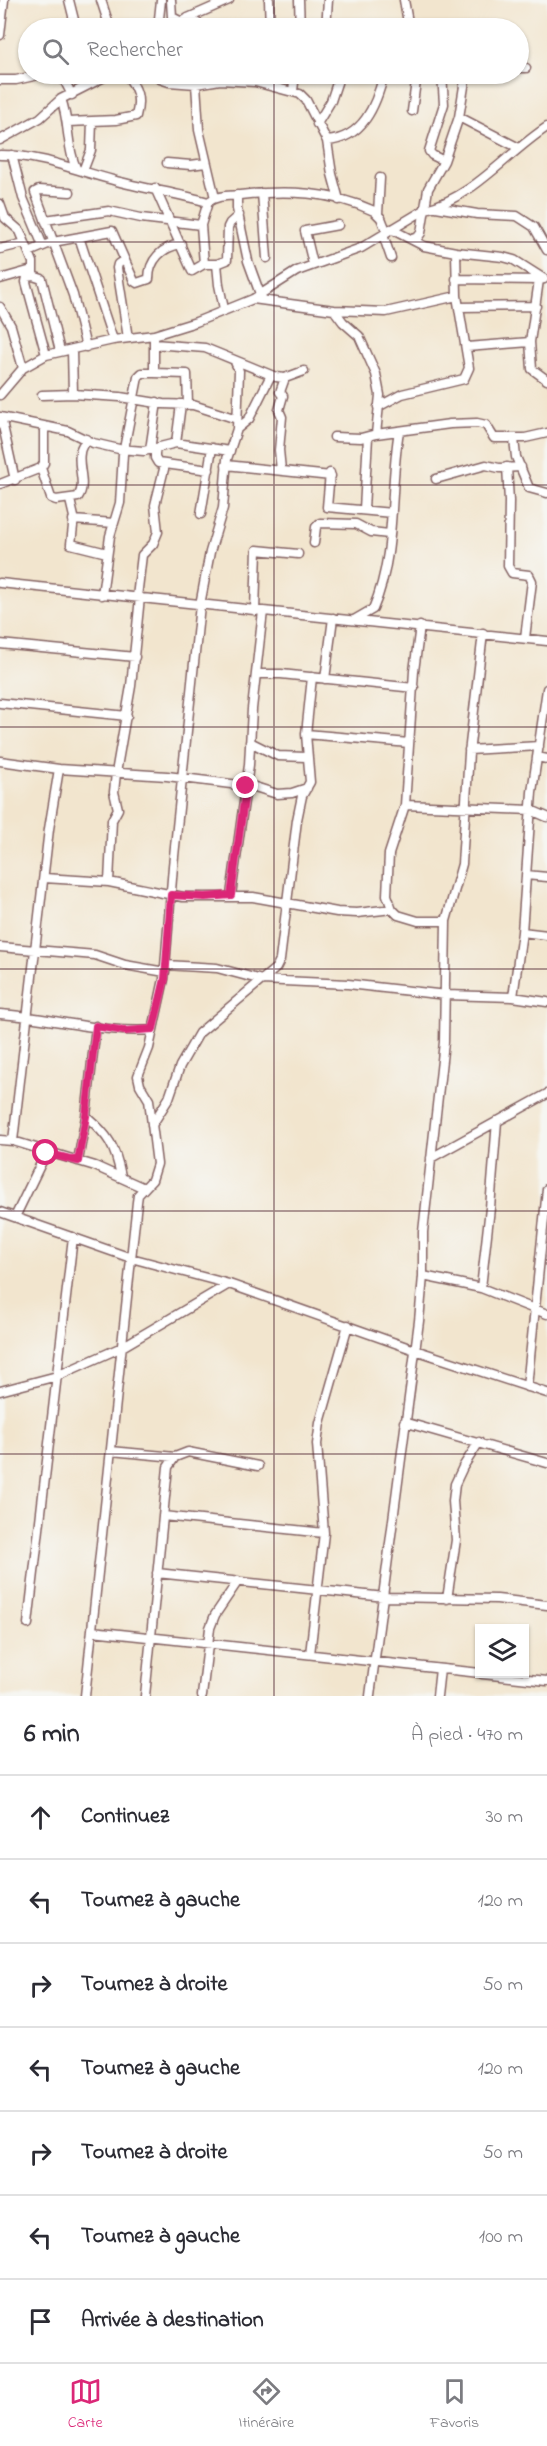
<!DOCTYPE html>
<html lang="fr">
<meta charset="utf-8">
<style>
:root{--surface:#fff;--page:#f2f2f3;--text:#2b2b33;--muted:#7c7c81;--line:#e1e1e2;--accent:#db2777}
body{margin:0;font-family:"Indie Flower",sans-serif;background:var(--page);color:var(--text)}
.controls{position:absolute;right:18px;bottom:18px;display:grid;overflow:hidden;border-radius:0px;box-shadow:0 2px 4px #0004}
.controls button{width:54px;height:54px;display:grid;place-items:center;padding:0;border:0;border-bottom:2px solid var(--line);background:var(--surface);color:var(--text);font:30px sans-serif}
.stop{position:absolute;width:18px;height:18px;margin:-14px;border:4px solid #db2777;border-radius:50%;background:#fff}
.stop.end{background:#db2777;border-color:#fff;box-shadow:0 2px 6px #0008}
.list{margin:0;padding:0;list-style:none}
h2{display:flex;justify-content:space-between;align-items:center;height:78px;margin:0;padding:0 24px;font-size:26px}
h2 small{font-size:20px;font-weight:400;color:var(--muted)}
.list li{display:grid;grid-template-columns:39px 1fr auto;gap:18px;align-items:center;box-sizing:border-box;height:84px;padding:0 24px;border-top:2px solid var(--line)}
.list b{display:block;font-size:22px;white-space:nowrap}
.list em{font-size:20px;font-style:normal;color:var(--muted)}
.icon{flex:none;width:33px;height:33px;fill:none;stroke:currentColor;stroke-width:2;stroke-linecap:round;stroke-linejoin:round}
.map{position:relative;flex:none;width:547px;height:1696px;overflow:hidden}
.search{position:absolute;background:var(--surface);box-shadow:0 2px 4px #0004;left:18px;right:18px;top:18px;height:66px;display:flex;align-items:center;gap:15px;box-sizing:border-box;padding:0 21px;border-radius:33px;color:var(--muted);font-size:22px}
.sheet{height:666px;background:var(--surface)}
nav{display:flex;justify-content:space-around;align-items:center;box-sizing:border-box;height:84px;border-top:2px solid var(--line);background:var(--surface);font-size:16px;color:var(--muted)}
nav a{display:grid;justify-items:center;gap:3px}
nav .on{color:var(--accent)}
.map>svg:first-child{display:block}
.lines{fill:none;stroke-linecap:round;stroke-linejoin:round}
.street-casing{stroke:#856464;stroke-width:11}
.street{stroke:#fff;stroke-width:8}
.route{stroke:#db2777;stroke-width:8}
.grid{fill:none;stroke:#4a1f2b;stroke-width:1.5;stroke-opacity:0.55}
</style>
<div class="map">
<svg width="547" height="1696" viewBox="0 0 547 1696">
<rect width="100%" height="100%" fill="#f6f6f2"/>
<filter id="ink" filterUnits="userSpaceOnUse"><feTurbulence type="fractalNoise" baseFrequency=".0167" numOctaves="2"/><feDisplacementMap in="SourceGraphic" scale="12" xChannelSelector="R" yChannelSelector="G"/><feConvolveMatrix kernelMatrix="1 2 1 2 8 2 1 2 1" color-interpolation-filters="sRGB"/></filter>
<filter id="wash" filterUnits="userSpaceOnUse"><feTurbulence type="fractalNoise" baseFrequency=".008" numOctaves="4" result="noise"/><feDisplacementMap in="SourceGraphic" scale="24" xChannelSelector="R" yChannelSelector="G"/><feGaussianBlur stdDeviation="1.35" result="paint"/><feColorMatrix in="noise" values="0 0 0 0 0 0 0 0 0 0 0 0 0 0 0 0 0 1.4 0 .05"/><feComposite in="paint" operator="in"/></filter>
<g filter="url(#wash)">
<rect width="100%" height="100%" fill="#f2e5ce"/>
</g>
<g filter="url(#ink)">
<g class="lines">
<defs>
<path id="street" d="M69,0L76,28
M101,0L110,28
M171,0L172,17L182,22
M269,0L270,28
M299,0L300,28
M404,0L409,28
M188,18L207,28
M158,28L161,0
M174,28L188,18L229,0
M326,28L328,0
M0,35L4,0
M518,68H526
M61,74L72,95
M158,74L160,79L169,82L196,84L220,80L255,82L300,94L306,100L327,141L332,174L339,200
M442,74L444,104L429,151L432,155L444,161
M0,80H16L43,74
M196,84L199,130L215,198
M293,91L295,74
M61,99C70,123 66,146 76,168
M412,111L417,74
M459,117L519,148
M68,122L116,120L136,116C141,98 137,88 126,74
M317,124L331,101L340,74
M0,140L40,118L61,99L110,74
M327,141C363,138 376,106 384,74
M0,155C40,155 75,170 113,180C144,189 177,193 208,202C217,195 229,196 240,195C286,190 331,191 374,211L381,218L387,233
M12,155L23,198L43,246
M167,163L191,165L205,163
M83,171L91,150L92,121
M155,188L192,271L204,264H217L227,260L228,227L230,223L239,215
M70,192L39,190L35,192L73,295L86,347
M262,193L267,258
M237,195V209L248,261L260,294
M0,204L5,218L20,231L33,262V276L27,277L26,282L46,355
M436,207L477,214L517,216L534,227L547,250
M378,214L380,178
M45,220L109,211L141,218L201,225
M383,235L391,258
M79,237L113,340
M412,239L418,237L421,233L428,189L444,161L459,117L466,74
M0,249L25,243
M29,252L53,242L112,231L134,281L137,283L149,279C149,260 162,247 181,244
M456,252L503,257L514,260L544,279L539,280L530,342
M124,260L118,264L117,268L128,338
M204,264L201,225L208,202
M217,264L219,285L224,309
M313,264L305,231L338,225
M33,276L42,279L60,351
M0,279L32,270
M456,279L539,280
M253,299L334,310L343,322L359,336L376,374L380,395L376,434L361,438L334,437
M0,307L11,326L23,368
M459,307L536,306
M334,310L386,312L457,296
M154,344L205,348L276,377L285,378L304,371
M467,347L530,342L532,369L547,380
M72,350L73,394L120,397L163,404L193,405L237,419
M154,373L187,374L188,404
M0,395L23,368L46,355L113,340L154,335L196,322L253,299L297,271L361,248L426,209C474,197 507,153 547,127
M42,395L73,394
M378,407L402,394L464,379L469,368L457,296L456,252L424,246L391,229
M0,417L68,431L93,443L119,449L144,451L176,443L230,451
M1,417L15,480
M237,429L249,419L271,375
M376,434L450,424L477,423L486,425L494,438H525L547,433
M514,439L516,457L529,488L547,493
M176,443L181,404
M155,448V458L158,463L209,470
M150,450L157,402
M226,465L331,476
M507,467L509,501L508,566L512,573L529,575L532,581L525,638
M41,468L51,498L56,500L78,497C87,484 77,467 80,453C80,448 84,444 86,439
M281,470L279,450L282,417L279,410L283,396L280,392L285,378
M330,473L327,507L392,513
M436,479L486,465L499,468L521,467
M0,484L41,468L44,463V426
M70,500L74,517L71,544L107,553
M364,509L368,437
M201,514L212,448
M73,520L114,523
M314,543L316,527L320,523L356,524L371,532L389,534
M0,583L547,641
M102,595L110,536L120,503L123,454L138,377L142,373H154V335
M137,597L142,555L153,544L158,532L155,505L165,465
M255,611L257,550L298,554
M354,620L373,609C397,554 389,489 399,431
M420,626L414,671L405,805L389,854L387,895L392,909L398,915L418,921H446
M0,644L135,657
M257,674H281L414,688
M325,679L333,618
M0,703L127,716
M306,734L409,743
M250,742L278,756L306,757
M469,750L539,746
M537,757L547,759
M0,761L59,769L49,829L13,1141
M59,769L167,776L255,787L277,794L292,793L307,788
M405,805L531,810L547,817
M526,875L547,877
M44,878L109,882L183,897H253L337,912L357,913L392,909
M109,882L112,820L118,809L114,792L116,773L131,686L140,597
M231,895L249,765L252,709L263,611
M522,932L547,935
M0,947L95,955L125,965L165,972
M166,965L217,968L262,980L348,984L446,995L513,997L547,1002
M513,997L522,932L532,792L547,689
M0,1014C51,1017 102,1034 153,1030
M86,1116C109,1136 115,1146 121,1176
M152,1125L169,1098L180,1066L199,1033L276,968L280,960L297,820L302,796L310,782L306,734L312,677
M0,1140L13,1141L95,1166L144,1188
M431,1158L547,1094
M78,1161L86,1116L96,1026
M0,1212L131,1258L229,1284L415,1350L547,1393
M15,1217L46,1153
M423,1276L481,1288L547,1314
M481,1288L490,1208L497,1121
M527,1387L547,1189
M0,1391L57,1376L122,1347L229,1284
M404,1422L547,1463
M111,1451L175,1457
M163,1516L324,1533
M157,1573L385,1597L497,1599L547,1605
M447,1599L456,1540L453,1501L455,1484L463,1467L479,1442
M28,1624L73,1237
M92,1631L480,1673
M310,1654L324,1533L317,1444L320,1423L348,1325
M482,1674L547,1681
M85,1696L137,1202L138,1195L152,1180L157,1164L149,1100L140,1085L138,1076L149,1048L164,979L173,866L200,605L210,552L223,508L227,459L237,429L239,371L235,362
M145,1696L168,1467L175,1457L188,1452L258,1466
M202,1696L210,1628L215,1615L238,1581
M370,1696L419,1321L423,1276V1232L444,1042L446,921L462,864L469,753L483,633
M437,1696L440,1669"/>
</defs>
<use href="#street" class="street-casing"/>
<use href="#street" class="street"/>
</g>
</g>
<g class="lines" filter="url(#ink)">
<path class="route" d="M46,1153L78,1161L86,1116L96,1026L125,1031L153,1029L165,979L171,895L205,897L231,895L246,786"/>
</g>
<path class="grid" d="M274,0V28M274,74V1696M0,242H547M0,485H547M0,727H547M0,969H547M0,1211H547M0,1454H547"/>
</svg>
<div class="controls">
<button><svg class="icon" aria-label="layers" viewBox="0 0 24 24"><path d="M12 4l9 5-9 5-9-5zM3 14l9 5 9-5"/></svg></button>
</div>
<div class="stop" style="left:46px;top:1153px"></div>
<div class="stop end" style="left:246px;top:786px"></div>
<div class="search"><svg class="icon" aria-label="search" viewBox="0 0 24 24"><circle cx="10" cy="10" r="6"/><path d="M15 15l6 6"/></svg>Rechercher</div>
</div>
<section class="sheet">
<h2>6 min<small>À pied · 470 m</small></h2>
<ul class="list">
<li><svg class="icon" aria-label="ahead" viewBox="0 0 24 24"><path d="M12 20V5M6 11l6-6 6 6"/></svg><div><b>Continuez</b></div><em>30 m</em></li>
<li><svg class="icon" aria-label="left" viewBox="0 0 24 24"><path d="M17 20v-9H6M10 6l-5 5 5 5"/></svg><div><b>Tournez à gauche</b></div><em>120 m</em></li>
<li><svg class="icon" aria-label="right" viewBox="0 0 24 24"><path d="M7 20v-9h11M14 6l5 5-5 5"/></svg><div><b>Tournez à droite</b></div><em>50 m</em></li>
<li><svg class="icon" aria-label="left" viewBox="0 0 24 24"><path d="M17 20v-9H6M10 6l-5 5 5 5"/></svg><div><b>Tournez à gauche</b></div><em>120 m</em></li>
<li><svg class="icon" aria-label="right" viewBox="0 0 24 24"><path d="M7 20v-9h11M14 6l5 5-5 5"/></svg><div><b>Tournez à droite</b></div><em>50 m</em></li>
<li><svg class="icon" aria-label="left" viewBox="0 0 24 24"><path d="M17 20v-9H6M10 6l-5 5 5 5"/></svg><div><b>Tournez à gauche</b></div><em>100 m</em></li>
<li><svg class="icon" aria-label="arrive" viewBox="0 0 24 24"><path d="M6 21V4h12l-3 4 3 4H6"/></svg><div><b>Arrivée à destination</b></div></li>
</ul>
</section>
<nav>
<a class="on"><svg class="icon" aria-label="map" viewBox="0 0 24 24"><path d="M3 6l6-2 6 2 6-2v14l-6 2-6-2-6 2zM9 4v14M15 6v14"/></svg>Carte</a>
<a><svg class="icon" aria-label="directions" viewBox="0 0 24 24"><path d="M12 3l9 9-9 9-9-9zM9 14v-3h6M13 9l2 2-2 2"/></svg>Itinéraire</a>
<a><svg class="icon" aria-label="saved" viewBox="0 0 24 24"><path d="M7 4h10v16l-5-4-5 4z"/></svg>Favoris</a>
</nav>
